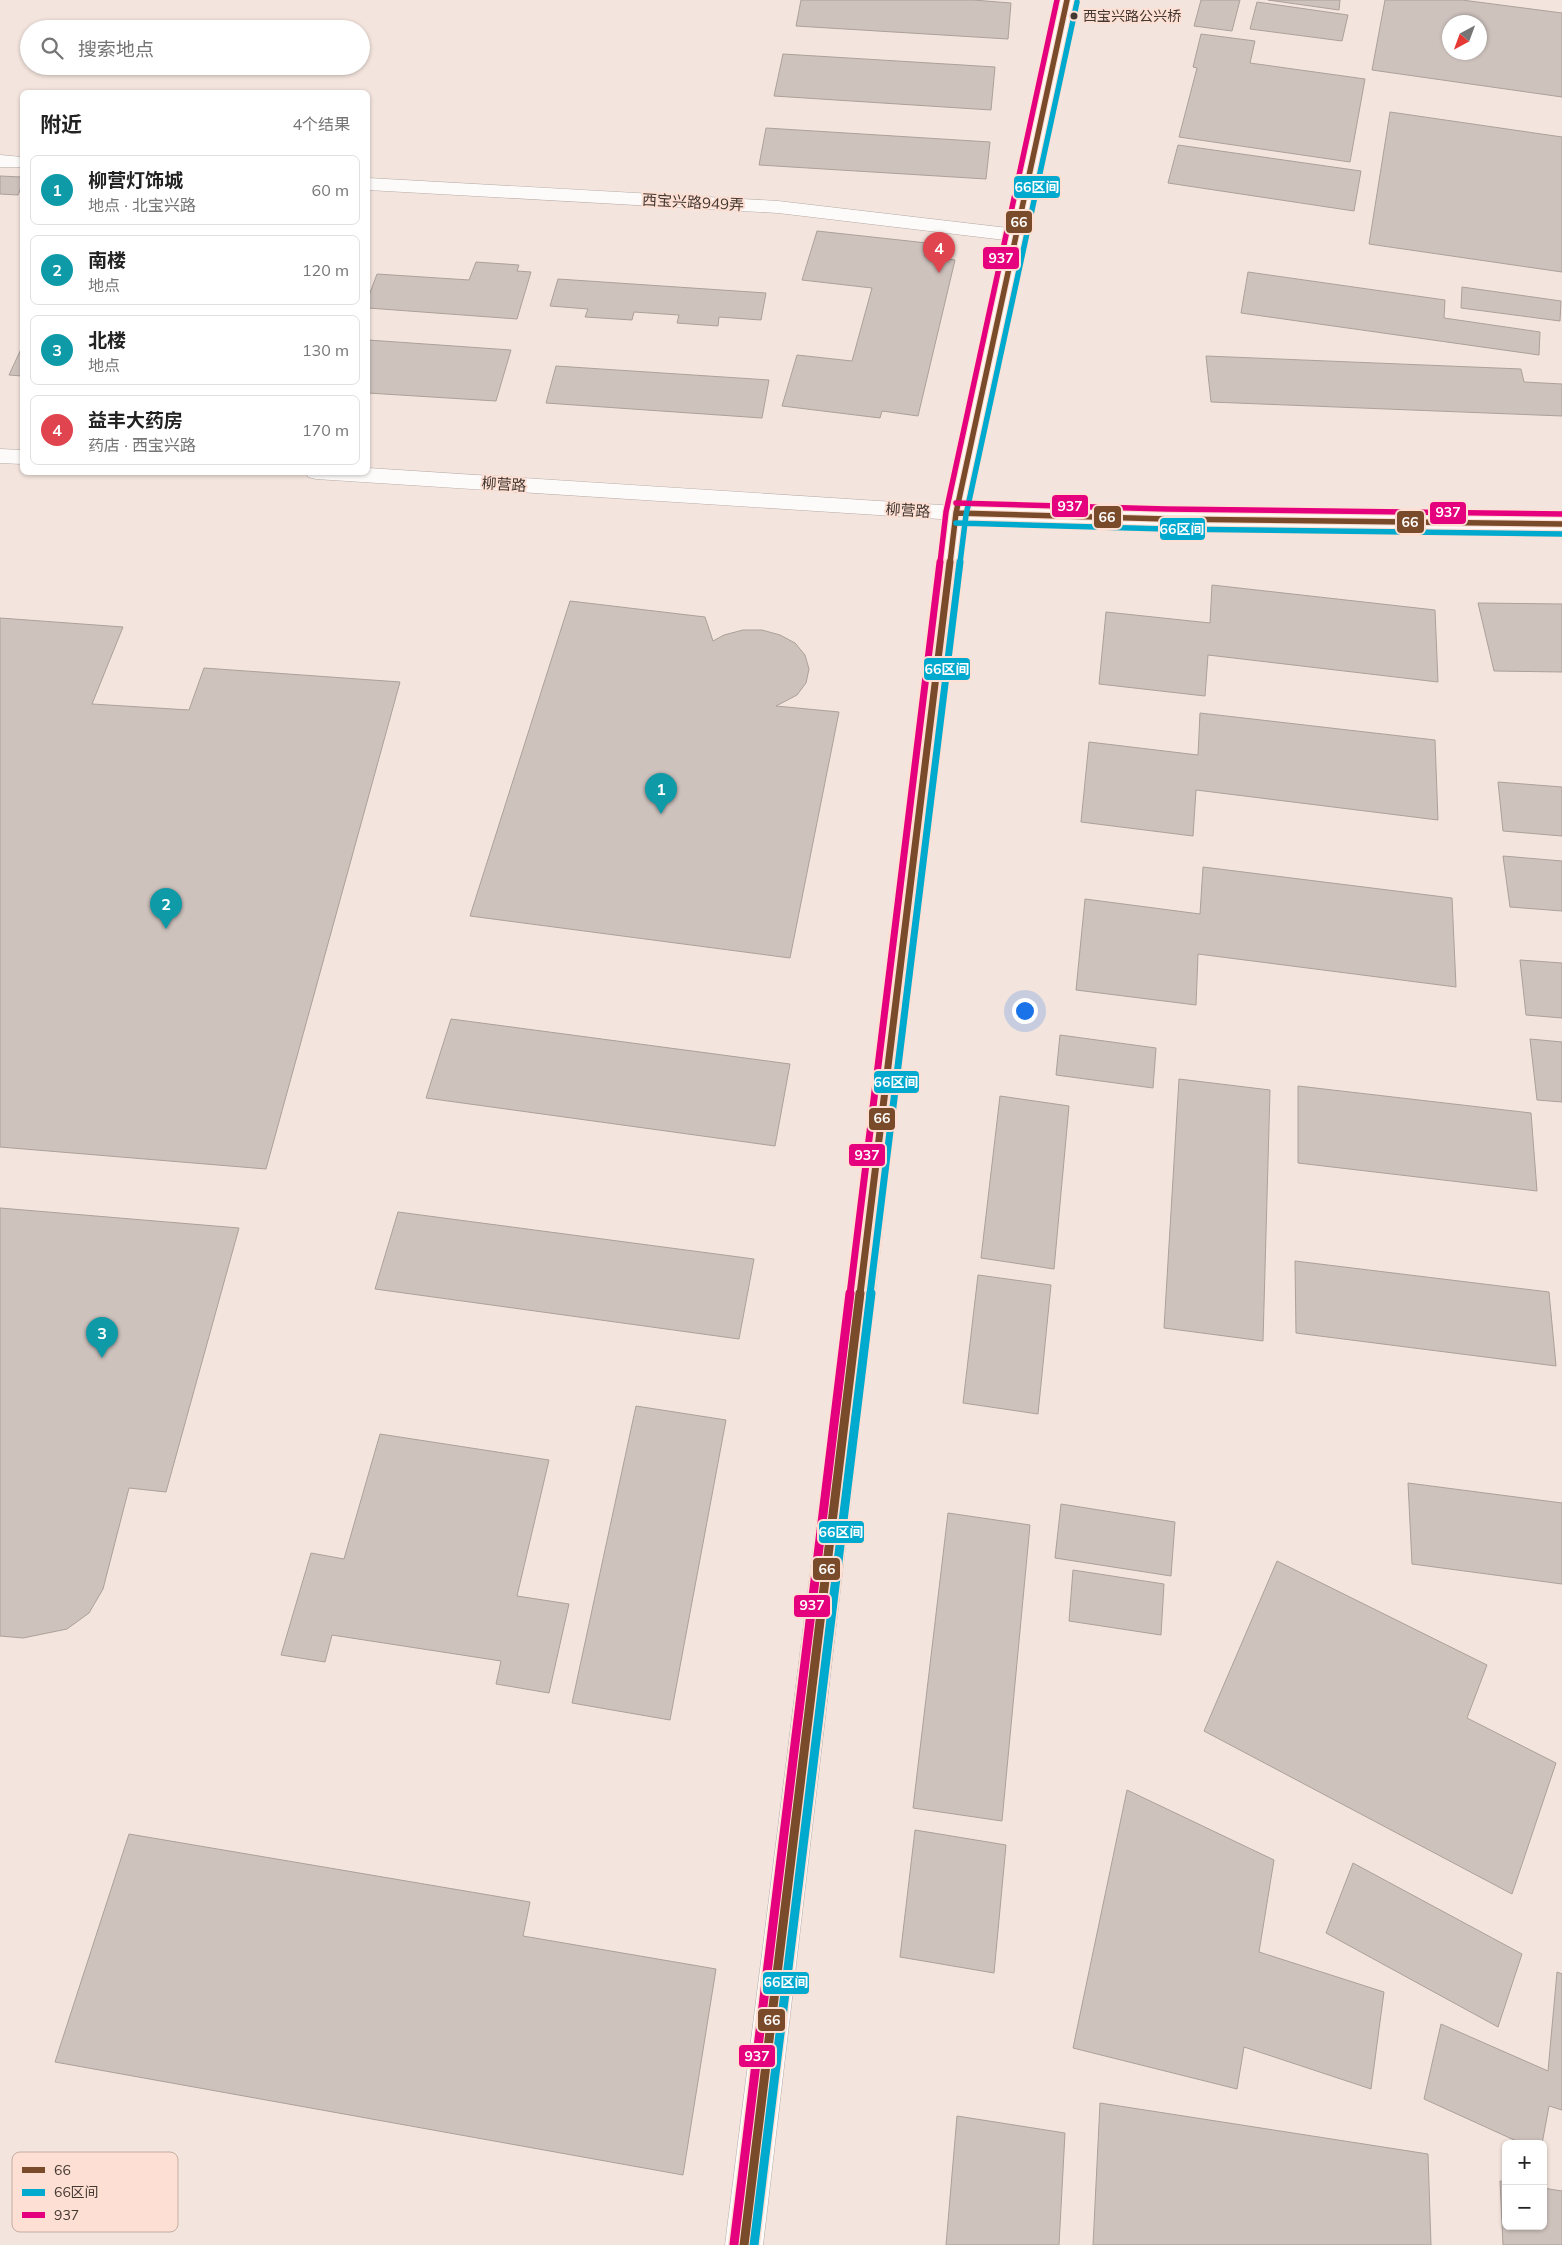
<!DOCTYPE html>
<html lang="zh">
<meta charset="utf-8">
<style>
:root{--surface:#fff;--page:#f2f2f2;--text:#222;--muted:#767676;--line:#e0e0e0;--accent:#d93025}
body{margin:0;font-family:Mulish,"Noto Sans SC",sans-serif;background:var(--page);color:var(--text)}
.controls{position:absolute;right:15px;bottom:15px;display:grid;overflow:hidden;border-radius:8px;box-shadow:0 1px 4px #0004}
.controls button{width:45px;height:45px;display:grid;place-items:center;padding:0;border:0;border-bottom:1px solid var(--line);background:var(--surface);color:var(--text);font:25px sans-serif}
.compass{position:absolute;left:1442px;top:15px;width:45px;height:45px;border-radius:50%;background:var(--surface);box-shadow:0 1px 4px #0004;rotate:221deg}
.you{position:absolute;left:1024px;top:1010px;width:18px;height:18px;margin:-12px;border:4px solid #fff;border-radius:50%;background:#1a73e8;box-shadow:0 0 0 8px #1a73e833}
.badge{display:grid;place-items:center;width:32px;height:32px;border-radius:50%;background:var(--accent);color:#fff;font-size:16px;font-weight:700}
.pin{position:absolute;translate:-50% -41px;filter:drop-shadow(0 1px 2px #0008)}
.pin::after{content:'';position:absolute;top:26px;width:18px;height:15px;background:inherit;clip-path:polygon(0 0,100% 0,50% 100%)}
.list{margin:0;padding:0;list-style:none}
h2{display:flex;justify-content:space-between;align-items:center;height:65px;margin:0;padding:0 20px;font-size:21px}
h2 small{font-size:16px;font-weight:400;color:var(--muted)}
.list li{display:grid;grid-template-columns:32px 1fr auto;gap:15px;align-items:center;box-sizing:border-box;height:70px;margin:0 10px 10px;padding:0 10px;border:1px solid var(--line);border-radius:8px}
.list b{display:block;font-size:19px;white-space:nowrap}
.list p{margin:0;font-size:16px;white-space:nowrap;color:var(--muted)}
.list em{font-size:16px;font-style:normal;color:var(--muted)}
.icon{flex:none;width:28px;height:28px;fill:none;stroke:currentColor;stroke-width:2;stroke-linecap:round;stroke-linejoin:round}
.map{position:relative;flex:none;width:1562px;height:2245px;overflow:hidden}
.search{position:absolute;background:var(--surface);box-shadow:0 1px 4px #0004;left:20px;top:20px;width:350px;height:55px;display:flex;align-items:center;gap:12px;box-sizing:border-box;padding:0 18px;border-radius:28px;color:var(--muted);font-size:19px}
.panel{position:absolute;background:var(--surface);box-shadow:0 1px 4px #0004;left:20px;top:90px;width:350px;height:385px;border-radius:8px}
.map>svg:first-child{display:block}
.building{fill:#cec2bd;stroke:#aca09b;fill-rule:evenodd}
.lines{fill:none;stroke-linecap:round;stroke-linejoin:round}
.minor-casing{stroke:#b6aaa5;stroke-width:1}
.major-casing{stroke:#b6aaa5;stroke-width:1}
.minor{fill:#fdfbfa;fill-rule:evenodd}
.major{fill:#fdfbfa;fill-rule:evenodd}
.bus-1-far2-casing{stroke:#fde0d3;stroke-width:8}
.bus-1-far1-casing{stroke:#fde0d3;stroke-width:11}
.bus-1-casing{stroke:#fde0d3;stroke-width:12}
.bus-2-far2-casing{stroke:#fde0d3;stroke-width:8}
.bus-2-far1-casing{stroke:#fde0d3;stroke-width:11}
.bus-2-casing{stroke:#fde0d3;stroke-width:12}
.bus-3-far2-casing{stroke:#fde0d3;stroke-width:8}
.bus-3-far1-casing{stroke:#fde0d3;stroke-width:11}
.bus-3-casing{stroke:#fde0d3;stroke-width:12}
.bus-1-far2{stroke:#7a4b2a;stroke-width:5.5}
.bus-1-far1{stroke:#7a4b2a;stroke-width:7}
.bus-1{stroke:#7a4b2a;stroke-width:9}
.bus-2-far2{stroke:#00a9ce;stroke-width:5.5}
.bus-2-far1{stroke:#00a9ce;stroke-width:7}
.bus-2{stroke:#00a9ce;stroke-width:9}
.bus-3-far2{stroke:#e5007d;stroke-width:5.5}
.bus-3-far1{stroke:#e5007d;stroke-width:7}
.bus-3{stroke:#e5007d;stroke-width:9}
.bus-dot{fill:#433732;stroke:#fde0d3;stroke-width:2}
.labels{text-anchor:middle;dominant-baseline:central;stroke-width:4;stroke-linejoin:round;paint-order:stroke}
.far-bus-label{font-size:14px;fill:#433732;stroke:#fde0d3;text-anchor:start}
.far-street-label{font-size:15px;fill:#433732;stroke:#fde0d3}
.key{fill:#fde0d3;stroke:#c5ada3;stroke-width:1}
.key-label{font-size:14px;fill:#433732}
.line-badge{stroke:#fde0d3;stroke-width:2}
.badge-label{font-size:14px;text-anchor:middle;font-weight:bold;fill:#fff}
</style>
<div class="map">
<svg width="1562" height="2245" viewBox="0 0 1562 2245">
<rect width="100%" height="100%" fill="#f3e4dd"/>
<path class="building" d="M801,0H973L1011,3L1008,39L796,26Z
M1201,0H1240L1232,31L1194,26Z
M1268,0H1340L1339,10Z
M1385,0H1462L1562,13V97L1372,70ZM1450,22H1480V52H1450Z
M1257,2L1348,15L1342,41L1250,29Z
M1201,34L1255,41L1250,63L1365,79L1350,162L1179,137L1197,68L1193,67Z
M783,54L995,67L991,110L774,96Z
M1390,112L1562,137V272L1369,244Z
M766,128L990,142L986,179L759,165Z
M1178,145L1361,171L1354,211L1168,183Z
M0,176L22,177V185L18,195L0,194Z
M817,231L927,243L924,256L955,260L918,416L882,411L880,418L782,406L797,355L852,361L872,288L802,280Z
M476,262L519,265L517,271L531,272L517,319L368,308V298L377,274L469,280Z
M1248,272L1445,300L1444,318L1540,332L1539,355L1241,313Z
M558,279L766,293L761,320L719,317L718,326L677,323L679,315L634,312L632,320L585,317L588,309L550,306Z
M1462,287L1561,301L1560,321L1461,308Z
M368,340L511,350L496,401L368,393Z
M22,347V376L9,375Z
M1206,356L1521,369L1524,382L1562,384V416L1211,402Z
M556,366L769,380L762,418L546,403Z
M1212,585L1435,610L1438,682L1208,655L1205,696L1099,684L1106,612L1210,623Z
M570,601L705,617L713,641L724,635L743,630H762L780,635L795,643L805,655L809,669L806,683L797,695L776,706L839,712L790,958L470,916Z
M1478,603L1562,604V672L1494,671Z
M0,618L123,627L92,704L189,710L204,668L400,682L266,1169L0,1147Z
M1200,713L1435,740L1438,820L1196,790L1193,836L1081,822L1089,742L1198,755Z
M1498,782L1562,787V836L1503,831Z
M1503,856L1562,861V911L1510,907Z
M1203,867L1452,898L1456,987L1198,954L1196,1005L1076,990L1085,899L1200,914Z
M1520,960L1562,963V1018L1526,1015Z
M451,1019L790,1064L775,1146L426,1098Z
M1060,1035L1156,1048L1153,1088L1056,1075Z
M1530,1039L1562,1042V1102L1537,1100Z
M1179,1079L1270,1090L1263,1341L1164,1328Z
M1298,1086L1531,1113L1537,1191L1298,1163Z
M1000,1096L1069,1106L1054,1269L981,1258Z
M0,1208L239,1228L166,1492L129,1488L103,1589L89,1613L67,1629L23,1638L0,1636Z
M398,1212L754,1259L739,1339L375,1289Z
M1295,1261L1549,1292L1556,1366L1296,1333Z
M978,1275L1051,1285L1038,1414L963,1403Z
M636,1406L726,1420L670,1720L572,1703Z
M380,1434L549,1460L517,1596L569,1604L549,1693L496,1684L501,1661L332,1635L325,1662L281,1655L311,1553L344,1559Z
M1408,1483L1562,1503V1584L1412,1564Z
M1061,1504L1175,1522L1171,1576L1055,1558Z
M948,1513L1030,1525L1002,1821L913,1808Z
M1277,1561L1487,1665L1467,1718L1556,1763L1512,1894L1204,1731Z
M1073,1570L1164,1584L1161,1635L1069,1621Z
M1127,1790L1274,1860L1259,1952L1384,1992L1371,2089L1244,2047L1237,2089L1073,2048Z
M915,1830L1006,1845L994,1973L900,1957Z
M129,1834L530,1902L523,1936L716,1969L683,2175L55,2062Z
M1353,1863L1522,1954L1498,2027L1326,1933Z
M1557,1972L1562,1974V2110L1549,2106L1542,2144H1523L1424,2099L1441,2024L1548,2071Z
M1100,2103L1428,2154L1431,2245H1093Z
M957,2116L1065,2133L1059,2245H946Z
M1500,2181L1506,2182V2226H1543V2188L1562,2191V2245H1503Z"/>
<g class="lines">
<defs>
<path id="minor" d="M1058,0H1076L967,513L763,2245H725L945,513L1005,240L778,213L368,190V178L778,201L1008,228Z
M0,155L22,157V167H0Z"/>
<path id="major" d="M0,449L22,450V464L0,463Z
M368,468L956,506L1166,512L1562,517V531L1166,526L956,520L316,479L308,477L306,472H368Z"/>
</defs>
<use href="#minor" class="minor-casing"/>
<use href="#major" class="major-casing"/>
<use href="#minor" class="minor"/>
<use href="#major" class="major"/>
<defs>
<path id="bus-1-far2" d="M956,513L1166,519L1562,524
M950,563L956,513L1067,0"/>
<path id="bus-1-far1" d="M860,1294L950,562"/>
<path id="bus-1" d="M744,2245L860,1293"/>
<path id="bus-2-far2" d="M956,523L1166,529L1562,534
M960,563L966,515L1077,2"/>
<path id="bus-2-far1" d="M870,1294L960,562"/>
<path id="bus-2" d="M754,2245L871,1293"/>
<path id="bus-3-far2" d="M956,503L1166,509L1562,514
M940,563L946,512L1057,0"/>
<path id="bus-3-far1" d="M850,1294L940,562"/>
<path id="bus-3" d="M734,2244L850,1293"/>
</defs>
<use href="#bus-1-far2" class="bus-1-far2-casing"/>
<use href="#bus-1-far1" class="bus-1-far1-casing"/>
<use href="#bus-1" class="bus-1-casing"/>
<use href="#bus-2-far2" class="bus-2-far2-casing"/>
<use href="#bus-2-far1" class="bus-2-far1-casing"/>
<use href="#bus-2" class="bus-2-casing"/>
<use href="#bus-3-far2" class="bus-3-far2-casing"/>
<use href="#bus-3-far1" class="bus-3-far1-casing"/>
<use href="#bus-3" class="bus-3-casing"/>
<use href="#bus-1-far2" class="bus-1-far2"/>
<use href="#bus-1-far1" class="bus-1-far1"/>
<use href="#bus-1" class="bus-1"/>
<use href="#bus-2-far2" class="bus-2-far2"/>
<use href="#bus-2-far1" class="bus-2-far1"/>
<use href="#bus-2" class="bus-2"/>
<use href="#bus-3-far2" class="bus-3-far2"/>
<use href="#bus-3-far1" class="bus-3-far1"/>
<use href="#bus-3" class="bus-3"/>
</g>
<circle class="bus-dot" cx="1074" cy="16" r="4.5"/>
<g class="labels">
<g class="far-bus-label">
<text x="1083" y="16">西宝兴路公兴桥</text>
</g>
<g class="far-street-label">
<text transform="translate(693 202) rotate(3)">西宝兴路949弄</text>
<text transform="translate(504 484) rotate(4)">柳营路</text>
<text transform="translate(908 510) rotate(4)">柳营路</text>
</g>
</g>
<rect x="12" y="2152" width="166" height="80" rx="8" class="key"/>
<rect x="22" y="2167" width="23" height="6" fill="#7a4b2a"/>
<rect x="22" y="2189" width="23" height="7" fill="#00a9ce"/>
<rect x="22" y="2212" width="23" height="6" fill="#e5007d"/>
<g class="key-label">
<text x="54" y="2175">66</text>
<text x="54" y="2197">66区间</text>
<text x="54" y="2220">937</text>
</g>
<g class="line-badge">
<rect x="1013" y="175" width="48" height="24" rx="5" fill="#00a9ce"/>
<rect x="1005" y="210" width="28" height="24" rx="5" fill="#7a4b2a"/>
<rect x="982" y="246" width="38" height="24" rx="5" fill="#e5007d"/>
<rect x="1051" y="494" width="38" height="24" rx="5" fill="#e5007d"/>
<rect x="1429" y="501" width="38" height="24" rx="5" fill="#e5007d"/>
<rect x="1093" y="505" width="29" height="24" rx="5" fill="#7a4b2a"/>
<rect x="1396" y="510" width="29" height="24" rx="5" fill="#7a4b2a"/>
<rect x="1159" y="517" width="47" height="24" rx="5" fill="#00a9ce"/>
<rect x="923" y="657" width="48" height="24" rx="5" fill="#00a9ce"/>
<rect x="873" y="1070" width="47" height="24" rx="5" fill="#00a9ce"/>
<rect x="868" y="1107" width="28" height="24" rx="5" fill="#7a4b2a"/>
<rect x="848" y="1143" width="38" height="24" rx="5" fill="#e5007d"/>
<rect x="818" y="1520" width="47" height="24" rx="5" fill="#00a9ce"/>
<rect x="812" y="1557" width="29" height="24" rx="5" fill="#7a4b2a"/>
<rect x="793" y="1594" width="38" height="24" rx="5" fill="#e5007d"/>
<rect x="762" y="1971" width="48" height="24" rx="5" fill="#00a9ce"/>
<rect x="757" y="2008" width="29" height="24" rx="5" fill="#7a4b2a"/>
<rect x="738" y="2044" width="38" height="24" rx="5" fill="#e5007d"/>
</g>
<g class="badge-label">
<text x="1037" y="192">66区间</text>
<text x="1019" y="227">66</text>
<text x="1001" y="263">937</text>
<text x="1070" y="511">937</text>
<text x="1448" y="517">937</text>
<text x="1107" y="522">66</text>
<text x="1410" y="527">66</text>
<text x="1182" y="534">66区间</text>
<text x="947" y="674">66区间</text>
<text x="896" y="1087">66区间</text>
<text x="882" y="1123">66</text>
<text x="867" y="1160">937</text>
<text x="841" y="1537">66区间</text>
<text x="827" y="1574">66</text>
<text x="812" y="1610">937</text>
<text x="786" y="1987">66区间</text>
<text x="772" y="2025">66</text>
<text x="757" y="2061">937</text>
</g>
</svg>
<div class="controls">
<button>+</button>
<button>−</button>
</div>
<svg class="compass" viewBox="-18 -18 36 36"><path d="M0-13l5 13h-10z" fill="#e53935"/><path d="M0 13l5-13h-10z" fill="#767676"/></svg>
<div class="you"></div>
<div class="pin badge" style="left:661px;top:814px;background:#0f9aa8">1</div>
<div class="pin badge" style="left:166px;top:929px;background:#0f9aa8">2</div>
<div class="pin badge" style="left:102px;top:1358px;background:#0f9aa8">3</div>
<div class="pin badge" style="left:939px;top:273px;background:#e0444e">4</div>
<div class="search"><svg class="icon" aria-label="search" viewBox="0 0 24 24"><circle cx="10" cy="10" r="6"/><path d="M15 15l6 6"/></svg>搜索地点</div>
<section class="panel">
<h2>附近<small>4个结果</small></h2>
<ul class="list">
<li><span class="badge" style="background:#0f9aa8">1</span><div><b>柳营灯饰城</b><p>地点 · 北宝兴路</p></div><em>60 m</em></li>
<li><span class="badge" style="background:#0f9aa8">2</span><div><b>南楼</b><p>地点</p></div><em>120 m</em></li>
<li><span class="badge" style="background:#0f9aa8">3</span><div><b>北楼</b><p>地点</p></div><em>130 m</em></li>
<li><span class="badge" style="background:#e0444e">4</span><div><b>益丰大药房</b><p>药店 · 西宝兴路</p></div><em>170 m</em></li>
</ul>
</section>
</div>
